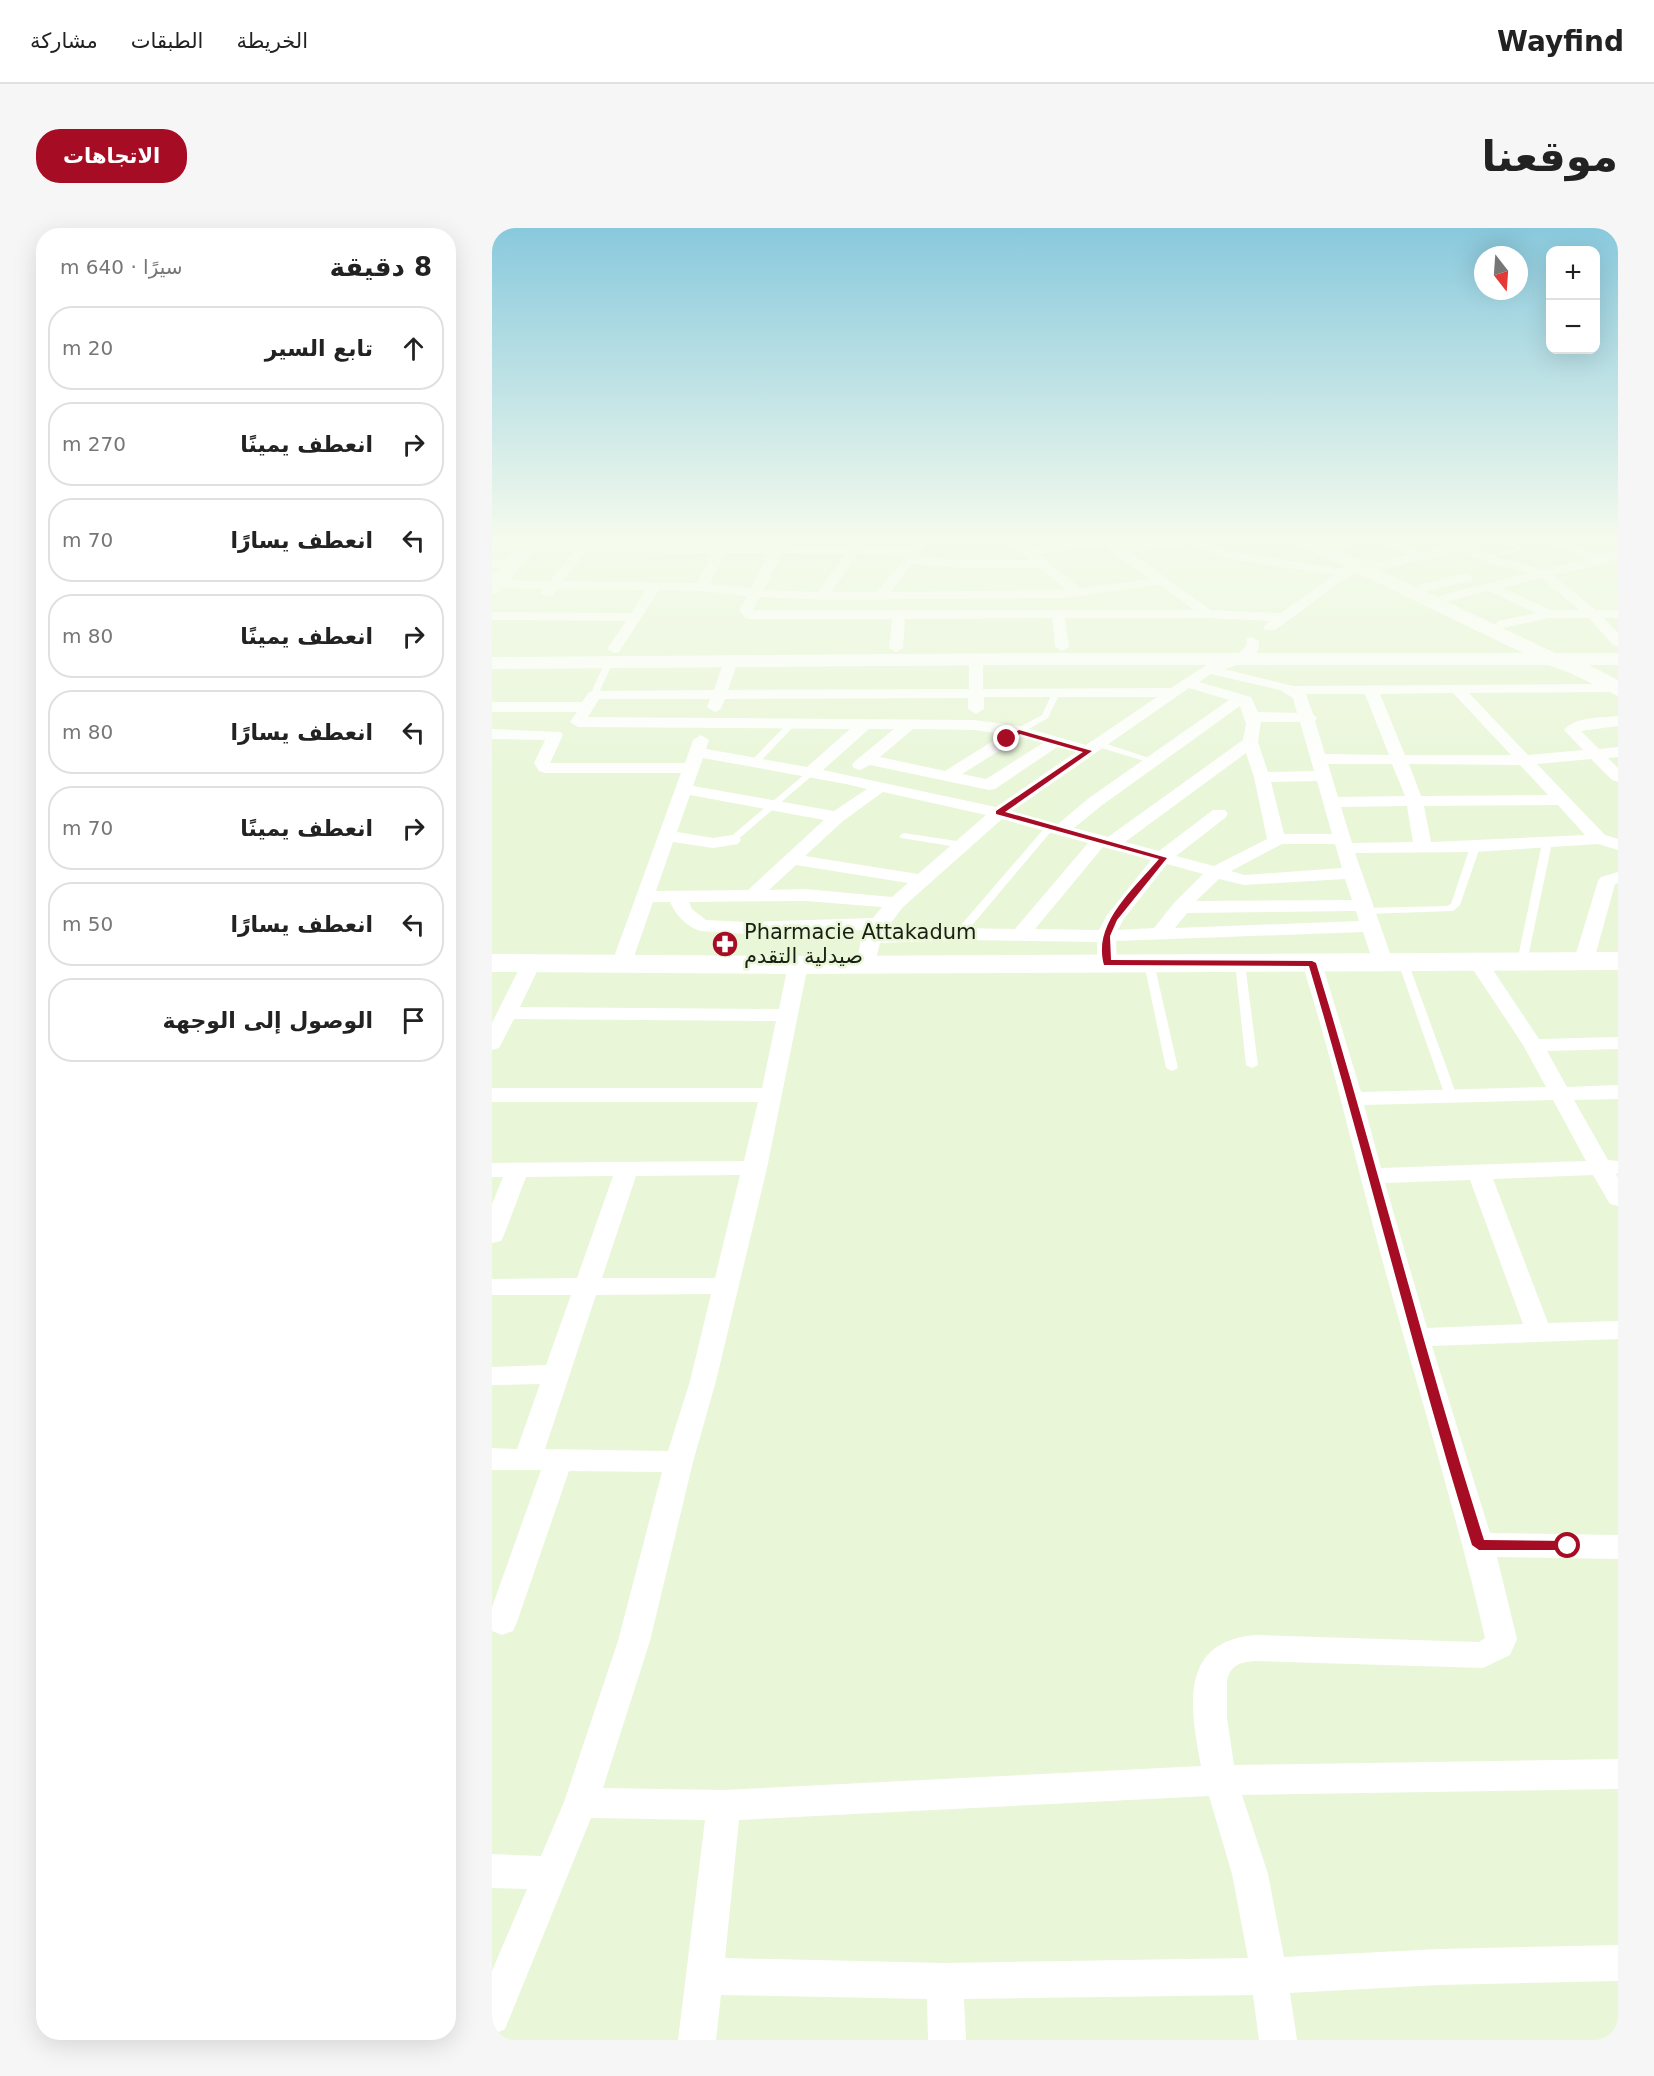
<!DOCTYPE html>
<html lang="ar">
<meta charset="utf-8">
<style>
:root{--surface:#fff;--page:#f6f6f6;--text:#222;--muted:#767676;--line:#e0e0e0;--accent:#a60d25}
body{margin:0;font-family:"DejaVu Sans","Noto Sans Arabic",sans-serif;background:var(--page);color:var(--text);direction:rtl}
.controls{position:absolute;right:18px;top:18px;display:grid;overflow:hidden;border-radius:12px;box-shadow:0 6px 24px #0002}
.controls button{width:54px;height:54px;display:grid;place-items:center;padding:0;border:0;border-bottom:2px solid var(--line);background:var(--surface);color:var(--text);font:30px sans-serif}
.compass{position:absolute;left:982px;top:18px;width:54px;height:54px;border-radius:50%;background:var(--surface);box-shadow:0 6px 24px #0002;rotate:163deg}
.stop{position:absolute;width:18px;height:18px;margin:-14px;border:4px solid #a60d25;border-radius:50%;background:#fff}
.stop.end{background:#a60d25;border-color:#fff;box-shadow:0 2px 6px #0008}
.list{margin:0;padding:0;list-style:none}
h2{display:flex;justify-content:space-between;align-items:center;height:78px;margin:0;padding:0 24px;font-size:26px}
h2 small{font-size:20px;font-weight:400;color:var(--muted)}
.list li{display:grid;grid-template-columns:39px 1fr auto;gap:18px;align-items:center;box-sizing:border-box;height:84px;margin:0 12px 12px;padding:0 12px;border:2px solid var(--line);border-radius:24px}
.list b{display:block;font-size:22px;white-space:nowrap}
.list em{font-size:20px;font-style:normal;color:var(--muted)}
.icon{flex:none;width:33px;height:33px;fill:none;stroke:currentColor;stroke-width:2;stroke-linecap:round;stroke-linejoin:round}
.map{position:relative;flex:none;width:1126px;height:1812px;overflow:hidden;direction:ltr;border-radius:24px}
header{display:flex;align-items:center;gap:36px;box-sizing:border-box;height:84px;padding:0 30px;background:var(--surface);border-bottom:2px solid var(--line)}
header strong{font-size:28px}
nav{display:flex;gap:33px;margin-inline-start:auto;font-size:21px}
.intro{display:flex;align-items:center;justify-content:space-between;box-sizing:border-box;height:144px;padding:0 36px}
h1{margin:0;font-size:42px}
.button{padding:15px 27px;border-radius:24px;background:var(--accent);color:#fff;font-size:21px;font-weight:700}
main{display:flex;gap:36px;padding:0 36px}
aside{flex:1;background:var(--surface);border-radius:24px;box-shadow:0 6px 24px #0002}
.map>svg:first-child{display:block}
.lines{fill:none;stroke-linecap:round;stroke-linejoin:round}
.lane{fill:#fff;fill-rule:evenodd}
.street{fill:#fff;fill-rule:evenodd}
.secondary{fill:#fff;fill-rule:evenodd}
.route{fill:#a60d25}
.labels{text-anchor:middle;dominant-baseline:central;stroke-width:5;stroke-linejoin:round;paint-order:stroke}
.poi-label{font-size:21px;fill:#1a1f14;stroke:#e9f6d8;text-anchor:start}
</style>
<header>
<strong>Wayfind</strong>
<nav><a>الخريطة</a><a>الطبقات</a><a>مشاركة</a></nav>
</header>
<div class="intro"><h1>موقعنا</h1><a class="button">الاتجاهات</a></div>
<main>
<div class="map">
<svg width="1126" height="1812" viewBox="0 0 1126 1812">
<rect width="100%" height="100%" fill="#e9f6d8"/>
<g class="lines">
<path class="lane" d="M1007,310H1014L1032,321L994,331V329L1023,320Z
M114,432L121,434L106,467L99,469L98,467Z
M561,463L568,465L556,490L530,505H524V501L550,487Z
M297,494L304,496L266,536H260V532Z
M603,514H609L666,533L659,535L603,518Z
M319,541L323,544L322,546L243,614H237V610Z
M559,595L562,596V600L471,708H463V704L556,596Z
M412,605L471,614L476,617L471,620L409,610L407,608Z
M1055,612L1060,615L1035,734L1030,737L1025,734L1050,615Z
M983,616L988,619L968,677L961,683L874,686L869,683L874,680L955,678L959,676L978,619Z
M911,731L916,734L965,868L963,870L959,871L953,868L906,734Z
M657,732L662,735L686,840L680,843L674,840L652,735Z
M748,732L753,735L766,837L760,840L754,837L743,735Z"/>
<path class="street" d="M92,310H103L100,316L281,318L284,310H296L293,318L355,319L359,310H369L368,319H420L425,310H437L426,329L470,332H538L512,310H525L538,320L603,310H617L629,318L706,310L734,323L851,341L878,331L884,335L916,327L881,310H897L930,324L956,317L943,310H959L969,314L987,310H1008L1006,313L981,319L1007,330L1052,342L1096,331L1049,310H1066L1109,327L1126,320V329L1115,335L1061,347L1104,382H1126V390H1112L1126,405V418L1121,417L1097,390H1057L1011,400L1006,399L1004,396L1006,393L1044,385L997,363L954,374L949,373L947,370L949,367L1037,345L999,336L967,322L932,333L928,332L886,342L880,339L857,348L783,402H773L771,399L778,393L716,390H573L577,419L570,423L563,419L560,390L413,391L411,420L404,424L397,420L400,391H258L253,390L247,382L255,368L210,363L167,362L127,424L122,425L115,421L134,393L0,392V384L139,385L154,362L65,361L60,368L55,369L48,365L52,361L0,360V352L58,353L81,324L0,323V315L87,316ZM699,316L731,330L841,347L789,385L719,382L638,324ZM611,317L658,351L589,360L546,326ZM94,324L221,325L205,355L71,353ZM233,325H277L259,360L218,356ZM290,325L353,326L326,364L272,362ZM365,326L415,327L385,364H340ZM420,336L470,340H548L575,362L399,364ZM1049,350L1087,382H1059L1011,360ZM667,357L702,382H261L268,369L330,372L572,370Z
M855,310H877L875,313L840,321L834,317L836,314Z
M22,331L26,332L28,335L26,338L0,340V332Z
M975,345L981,349L980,352L932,364L925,360L927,357Z
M760,409L767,413C770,431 745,437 732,441L801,458L1126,456V464H1124L977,465L1036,527L1091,522L1072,502C1083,488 1110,490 1126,488V498L1089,503L1107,521L1126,519V529L1116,530L1126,540V554L1120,552L1099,531L1045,536L1113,607L1126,611V622L1106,616L983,624L863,625L901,734L898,738H884L881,734L871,704L624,713L625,735L622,739H608L605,735V714L467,712L388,715L382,739H368L365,735L369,710L373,702L253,706L209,703C194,699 184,687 178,674H161L139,737L136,741H122L119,737L189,545H53L47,543L42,535L53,512L0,511V501L69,504L71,507L58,535H193L201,512L209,507L217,512L214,521L315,539L358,501L86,499L78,494L85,484H0V474H90L97,464L102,463L222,462L232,433L239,429L246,433L236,462L477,461V431L484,427L491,431V461L679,460L716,436L743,429L754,418L755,410ZM719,446L788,462L801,470L805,485L766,484L759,469L707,454ZM697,460L737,472L597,570L566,596L520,583ZM961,465L1019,527H913L888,466ZM814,466H873L897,527L833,526L823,493L825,490L821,486ZM492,469H665L594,517L527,498L482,492L96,489L107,471H218L215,479L223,484L228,482L233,471L476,470V481L484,486L492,481ZM748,478L754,496L751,512L616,609L582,600L609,578ZM769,494H808L822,543L776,544L766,514ZM377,501H402L362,534L360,537L362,540L368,542L378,537L497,562L503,561L565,519L584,524L504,579L331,542ZM421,501L482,502L512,506L453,543L388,529ZM529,509L551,515L494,551L470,546ZM754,525L762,549L775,611L722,638L684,628L733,590L736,586L733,582H721L667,623L633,614ZM211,530L354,556L375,561L342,583L201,558ZM836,536H900L913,568L846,569ZM917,536L1028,537L1056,567L929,568ZM825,553L840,606H792L779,554ZM391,564L494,587L426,646L313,628L351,593ZM198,567L332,592L256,662L164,663L181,614L221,620L246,616L249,612L246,608L240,607L221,610L185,604ZM1066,577L1093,607L939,614L932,578ZM915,578L921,614L860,615L849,579ZM510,591L596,615L523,701L467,700L392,704L411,679ZM790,616H843L850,640L752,647L739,643ZM611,619L659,632L615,687L607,702L543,701ZM675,636L711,646L682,675L662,700L626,702L631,692ZM304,637L416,655L400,669L313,661L277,662ZM727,651L752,657L853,651L860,672L704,673ZM313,673L390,679L381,690L253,694L214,692L200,681L197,674ZM864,683L867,693L683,700L695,685Z
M1126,644V655L1123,656L1102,732L1099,736H1085L1082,732L1106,653L1109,649Z
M986,728L993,730L1047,811L1126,809V821L1055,823L1075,859L1126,857V871L1082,872L1116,932L1126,933V945L1124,946L1126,950V978L1118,976L1101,947L1001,951L1056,1095L1126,1093V1111L940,1118L998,1305L1126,1307V1331L1005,1329L1025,1411L1018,1427L991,1440L764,1433C748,1434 738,1437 735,1454V1490L742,1537L1126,1531V1561L750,1567L776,1646L792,1729L947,1721L1126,1717V1753L947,1757L798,1765L805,1812H767L761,1767L472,1771L474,1812H436L435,1771L229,1767L224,1812H186L213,1592L99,1590L13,1801L0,1807V1743L35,1661L0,1660V1626L49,1628L72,1574L126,1413L170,1244L77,1243L25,1394L21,1403L10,1407L0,1403V1379L49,1242H0V1220L25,1221L48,1156L0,1157V1139L54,1137L79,1067H0V1051L85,1050L121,948L34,949L12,1007L9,1013L0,1015V976L11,949H0V935L252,933L266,874H0V860H270L284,793L22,791L7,820L0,822V795L32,731H46L49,735L28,779L287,781L296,737L299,733H313L316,737L275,940L224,1153L201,1234L158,1413L111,1560L232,1562L709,1538C698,1480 686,1413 764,1407L987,1414L993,1410C965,1286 927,1165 893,1042C865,940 842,836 810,735L813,731H827L830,735L869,864L1054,859L1031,817L976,734L979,730ZM1061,872L1094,933L889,940L872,877ZM248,947L223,1050H110L144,948ZM978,952L1031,1096L935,1100L893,955ZM219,1066L198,1153L176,1223L53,1221L104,1067ZM717,1568L740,1646L756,1730L453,1735L233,1730L247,1592Z"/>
<path class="secondary" d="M34,310H53L7,364L0,366V348Z
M798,310H821L1063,425H1126V437H1097L1126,452V468L1076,444L1056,437H522L0,441V429L522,425H1031L801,314Z
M1126,724V742L306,746L0,744V726L306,728Z"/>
</g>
<linearGradient id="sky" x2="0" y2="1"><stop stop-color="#89c9dd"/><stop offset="0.55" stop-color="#f5fbed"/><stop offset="1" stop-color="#f5fbed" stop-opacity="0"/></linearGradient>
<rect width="1126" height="564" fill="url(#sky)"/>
<path class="route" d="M527,502L600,523L513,584L675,630L625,692L618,708L619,732L820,733L824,735C883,927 931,1121 992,1312L1076,1313L1080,1315L1082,1318L1080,1322H987L980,1317C921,1125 874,930 817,738L612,737C600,695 643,660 667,631L504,586V583L591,524L528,506L517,513L511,511Z"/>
<defs>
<symbol id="pharmacy-disc" viewBox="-11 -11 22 22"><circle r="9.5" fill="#a60d25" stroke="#e9f6d8"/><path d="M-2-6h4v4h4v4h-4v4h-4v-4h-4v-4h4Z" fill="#fff"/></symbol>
</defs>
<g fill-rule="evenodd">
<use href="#pharmacy-disc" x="218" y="701" width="30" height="30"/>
</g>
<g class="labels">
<g class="poi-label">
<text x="252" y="704">Pharmacie Attakadum<tspan x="252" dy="24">صيدلية التقدم</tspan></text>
</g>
</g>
</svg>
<div class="controls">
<button>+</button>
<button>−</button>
</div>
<svg class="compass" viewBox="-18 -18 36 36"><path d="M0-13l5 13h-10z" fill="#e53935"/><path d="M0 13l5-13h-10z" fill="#767676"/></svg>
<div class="stop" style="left:1076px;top:1318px"></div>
<div class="stop end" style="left:515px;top:511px"></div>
</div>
<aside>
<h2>8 دقيقة<small>سيرًا · 640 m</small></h2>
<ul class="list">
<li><svg class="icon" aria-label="ahead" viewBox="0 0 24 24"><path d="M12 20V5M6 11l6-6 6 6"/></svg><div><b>تابع السير</b></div><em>20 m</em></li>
<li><svg class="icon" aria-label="right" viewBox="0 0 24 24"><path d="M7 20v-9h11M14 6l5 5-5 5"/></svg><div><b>انعطف يمينًا</b></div><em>270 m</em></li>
<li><svg class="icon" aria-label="left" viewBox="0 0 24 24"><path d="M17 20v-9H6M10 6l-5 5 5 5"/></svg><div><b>انعطف يسارًا</b></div><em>70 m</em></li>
<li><svg class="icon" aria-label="right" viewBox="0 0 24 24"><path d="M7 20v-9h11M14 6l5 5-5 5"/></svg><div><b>انعطف يمينًا</b></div><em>80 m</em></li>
<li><svg class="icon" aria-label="left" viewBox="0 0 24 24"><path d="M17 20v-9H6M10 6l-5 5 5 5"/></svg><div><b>انعطف يسارًا</b></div><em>80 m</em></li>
<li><svg class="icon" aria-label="right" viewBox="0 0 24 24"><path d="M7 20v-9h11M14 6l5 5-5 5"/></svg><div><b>انعطف يمينًا</b></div><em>70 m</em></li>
<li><svg class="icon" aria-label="left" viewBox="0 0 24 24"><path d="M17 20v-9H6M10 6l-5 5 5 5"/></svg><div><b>انعطف يسارًا</b></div><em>50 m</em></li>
<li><svg class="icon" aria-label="arrive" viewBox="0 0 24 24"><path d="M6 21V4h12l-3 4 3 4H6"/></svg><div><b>الوصول إلى الوجهة</b></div></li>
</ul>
</aside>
</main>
